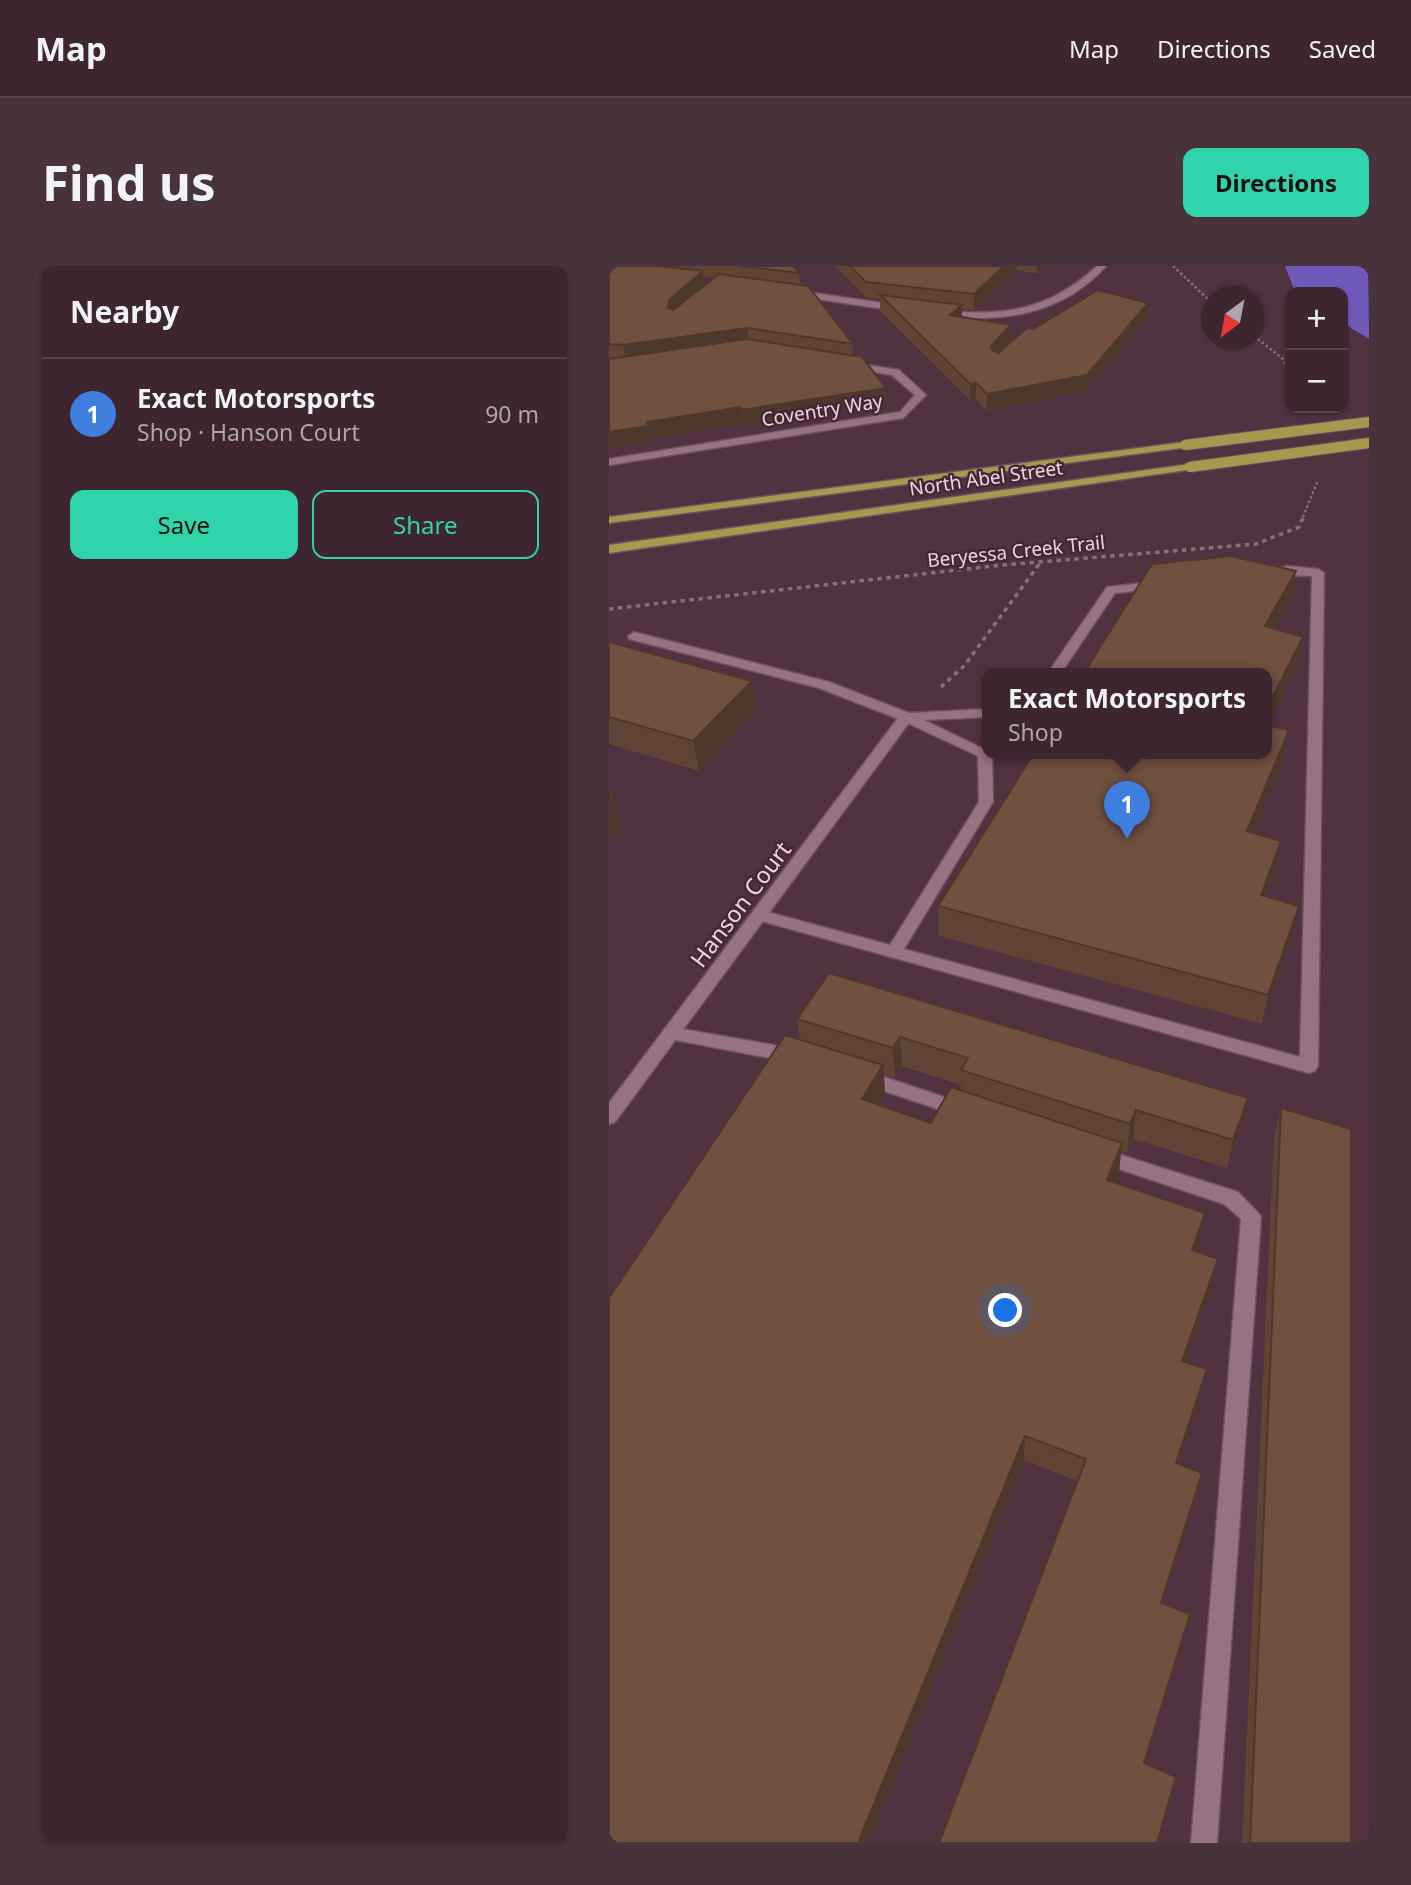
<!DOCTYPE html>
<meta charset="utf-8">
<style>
:root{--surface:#3d2630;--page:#48323c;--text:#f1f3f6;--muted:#ada5ab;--line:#56434c;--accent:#2fd4aa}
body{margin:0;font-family:"Noto Sans",sans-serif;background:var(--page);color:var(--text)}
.controls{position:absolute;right:21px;top:21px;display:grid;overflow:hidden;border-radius:14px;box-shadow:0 2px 5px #0004}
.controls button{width:63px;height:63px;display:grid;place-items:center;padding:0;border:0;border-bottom:2px solid var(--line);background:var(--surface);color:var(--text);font:35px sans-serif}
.compass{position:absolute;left:592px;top:21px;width:63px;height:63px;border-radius:50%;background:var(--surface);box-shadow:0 2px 5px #0004;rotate:212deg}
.you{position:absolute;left:397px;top:1045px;width:24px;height:24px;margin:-18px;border:5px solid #fff;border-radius:50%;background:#1a73e8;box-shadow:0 0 0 10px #1a73e833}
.badge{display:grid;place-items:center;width:46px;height:46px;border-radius:50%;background:var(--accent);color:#fff;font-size:23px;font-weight:700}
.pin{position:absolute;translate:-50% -58px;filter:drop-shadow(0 2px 4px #0008)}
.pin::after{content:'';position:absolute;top:37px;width:24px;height:21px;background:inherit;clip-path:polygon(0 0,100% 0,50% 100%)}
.popup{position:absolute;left:373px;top:402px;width:290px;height:91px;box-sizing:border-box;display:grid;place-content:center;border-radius:14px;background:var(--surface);filter:drop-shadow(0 2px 5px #0005);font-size:23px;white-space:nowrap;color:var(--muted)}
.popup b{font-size:26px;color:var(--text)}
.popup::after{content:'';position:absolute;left:50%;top:100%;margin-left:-14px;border:14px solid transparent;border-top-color:var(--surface)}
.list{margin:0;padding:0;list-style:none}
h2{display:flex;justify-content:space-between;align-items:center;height:91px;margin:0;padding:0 28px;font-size:30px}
h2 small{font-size:23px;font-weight:400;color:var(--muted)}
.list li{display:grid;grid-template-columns:46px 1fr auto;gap:21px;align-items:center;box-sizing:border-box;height:112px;padding:0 28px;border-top:2px solid var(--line)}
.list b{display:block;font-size:26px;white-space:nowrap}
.list p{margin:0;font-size:23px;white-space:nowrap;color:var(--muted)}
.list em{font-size:23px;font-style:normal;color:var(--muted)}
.actions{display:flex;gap:14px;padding:21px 28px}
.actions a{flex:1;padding:16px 0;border:2px solid var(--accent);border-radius:14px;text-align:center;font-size:24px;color:var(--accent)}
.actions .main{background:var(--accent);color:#111}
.map{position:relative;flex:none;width:760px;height:1577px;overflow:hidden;border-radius:14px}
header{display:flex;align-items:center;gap:42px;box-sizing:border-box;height:98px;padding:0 35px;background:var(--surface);border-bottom:2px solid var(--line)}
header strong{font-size:33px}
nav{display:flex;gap:38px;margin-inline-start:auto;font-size:24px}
.intro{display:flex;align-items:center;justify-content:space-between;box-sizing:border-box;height:168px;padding:0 42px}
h1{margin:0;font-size:49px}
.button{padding:18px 32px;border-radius:14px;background:var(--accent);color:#111;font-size:24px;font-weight:700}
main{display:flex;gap:42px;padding:0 42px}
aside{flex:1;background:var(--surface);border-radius:14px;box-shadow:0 2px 5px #0004}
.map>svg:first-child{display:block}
.water{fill:#6f5abb}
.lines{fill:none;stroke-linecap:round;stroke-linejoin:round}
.lane-casing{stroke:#6c525e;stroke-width:3}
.street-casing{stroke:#6c525e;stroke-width:3}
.primary-casing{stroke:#6c525e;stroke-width:3}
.path-far1{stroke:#8a6f7b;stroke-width:2.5;stroke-dasharray:2.5 2.5;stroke-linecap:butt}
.path{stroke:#8a6f7b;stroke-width:3.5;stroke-dasharray:4.5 4.5;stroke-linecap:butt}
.lane{fill:#967282;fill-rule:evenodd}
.street{fill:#967282;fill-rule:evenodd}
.primary{fill:#a6994e;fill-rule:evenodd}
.primary-bridge-casing{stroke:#6c525e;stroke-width:12;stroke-linecap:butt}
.primary-bridge{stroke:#a6994e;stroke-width:10}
.wall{fill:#604536;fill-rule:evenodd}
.shaded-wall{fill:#4e382c}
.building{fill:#70503f;stroke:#4e382c;stroke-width:2}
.labels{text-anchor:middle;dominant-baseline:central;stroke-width:5;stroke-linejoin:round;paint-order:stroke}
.far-street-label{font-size:19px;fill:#ebd6df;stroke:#462736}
.street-label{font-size:23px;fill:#ebd6df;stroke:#462736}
</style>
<header>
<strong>Map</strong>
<nav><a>Map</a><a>Directions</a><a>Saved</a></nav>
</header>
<div class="intro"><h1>Find us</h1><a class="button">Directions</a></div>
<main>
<aside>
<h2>Nearby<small></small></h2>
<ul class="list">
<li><span class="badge" style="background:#3f7fe0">1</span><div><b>Exact Motorsports</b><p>Shop · Hanson Court</p></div><em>90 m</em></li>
</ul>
<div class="actions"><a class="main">Save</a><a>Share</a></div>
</aside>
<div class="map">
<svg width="760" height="1577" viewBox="0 0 760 1577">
<rect width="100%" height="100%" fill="#513240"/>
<path class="water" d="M676,0H759L760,73L734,57V26H686Z"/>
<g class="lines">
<defs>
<path id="lane" d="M678,300L709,303L715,307L709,800L706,805L700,807L145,653L143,649L151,644L281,679L370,536L369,490L292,454L210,422L20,373L19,370L25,366L220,416L300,447L378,443V451L315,454L383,487L384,536L295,683L691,791L703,310C692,309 664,311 657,306Z
M552,315L558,319L556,322L506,327L452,407H439L498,321Z
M62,761L187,783L193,785L196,790L193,795L187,797L56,772L53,767L56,762Z
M254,804L359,839L362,844L359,849L353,851L248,816L245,811L248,806Z
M490,882L629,926L652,950L608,1577H582L632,953L615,938L483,894L481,889L483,884Z"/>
<path id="street" d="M488,0H497C453,49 393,57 330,50L325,47L330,44C394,51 439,45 488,0Z
M184,24L295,40L300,43L295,46L181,29V25Z
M239,96L290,104L317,129L294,152L0,199V193L291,146L306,129L283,109L236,101V97Z
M297,447L304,451L302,454L6,856L0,858V837L292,448Z"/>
<path id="primary" d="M576,176L580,177V181L0,257V251Z
M581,198L587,201L585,203L0,287V279Z"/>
</defs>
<use href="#lane" class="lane-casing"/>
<use href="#street" class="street-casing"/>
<use href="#primary" class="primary-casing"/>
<path class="path-far1" d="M564,0L603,37
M645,70L674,93L681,109
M694,251L709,214"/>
<path class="path" d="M0,343L394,299L647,278L690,261L695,249
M332,421L355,400L431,297"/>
<use href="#lane" class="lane"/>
<use href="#street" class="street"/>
<use href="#primary" class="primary"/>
<defs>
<path id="primary-bridge" d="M576,179L760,156
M581,201L760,177"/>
</defs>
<use href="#primary-bridge" class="primary-bridge-casing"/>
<use href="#primary-bridge" class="primary-bridge"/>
</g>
<path class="wall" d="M0,0H184L190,7L191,19L244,78V90L277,122L278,139L135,161L134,158L42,173L43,177L0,183ZM94,10L105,12L96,19Z
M226,0H435L428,8L408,4L365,44L353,42V51L402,59V75L424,63L538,53L477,125L378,145L367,133L361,134L271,45V33L258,32Z
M682,334L665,363L694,371L688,400L659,459L680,464L674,494L644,566L672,575L666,605L657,630L690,640L683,670L653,758L330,670L329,640L475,407Z
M0,376L143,415L147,444L90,505L0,478Z
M188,753L639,832L633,861L618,902L524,873L518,887L512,885L510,906L505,916L591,975L587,985L603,1020L576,1096L598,1103L592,1129L569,1198L587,1231L553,1337L535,1497L548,1577L468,1215L415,1194L191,774ZM293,800L352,819V825L322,857L270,839L276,828L275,808L286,812Z
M672,842L742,1577H633L665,871Z"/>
<path class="shaded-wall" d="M395,0H408V4L365,44V28Z
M428,0H435L428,8Z
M94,5L96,21L62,50L59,42L60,34Z
M539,37L538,53L477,125L378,145V128Z
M353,39V54L341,49Z
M402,59V75L382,96V80Z
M138,62L140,78L17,95L14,79Z
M367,117V133L361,134V118Z
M277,122L278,139L135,161L132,144Z
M131,141L134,158L42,173L43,177L0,183V166L38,156Z
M687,305L682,334L651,390L656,360Z
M694,371L688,400L658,461V442Z
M143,415L147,444L90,505L84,475Z
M680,464L674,494L633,594L638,565Z
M5,530L13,560L0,574V535Z
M672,575L666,605L646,659L652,629Z
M690,640L683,670L653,758L659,729Z
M291,771L293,800L286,812L284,782Z
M274,799L276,828L257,862L253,833Z
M639,832L633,861L618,902L624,874Z
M527,844L524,873L518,887L521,858Z
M513,877L510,906L495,942L498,914Z
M596,947L591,975L577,1011L583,984Z
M609,993L603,1020L568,1121L573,1095Z
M598,1103L592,1129L561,1221L567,1197Z
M416,1170L415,1194L260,1577H249Z
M593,1207L587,1231L547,1358L552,1337Z"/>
<path class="building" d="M0,0H51L94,5L60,34L59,42L64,44L110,8L199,20L244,78L138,62L14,79L0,78Z
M131,0H184L190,7Z
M241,0H395L365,28L257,16Z
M489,24L539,37L478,109L378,128L367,117L361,118L271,29L353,39L341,49L402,59L382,80L383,84L389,87L418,62L424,63Z
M138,73L253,91L277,122L132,144L131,141L38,156L39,160L0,166V93Z
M622,290L687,305L656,360L694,371L658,442V407H475L543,298Z
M0,376L143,415L84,475L0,451Z
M658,459L680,464L638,565L672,575L652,629L690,640L659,729L329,640L425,487H658Z
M0,529L5,530L0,535Z
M220,707L639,832L624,874L527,844L521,858L352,804L359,792L291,771L284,782L188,753Z
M176,769L274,799L253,833L322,857L342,821L513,877L498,914L596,947L583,984L609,993L573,1095L598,1103L567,1197L593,1207L552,1337L581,1348L535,1497L567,1511L548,1577H330L477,1193L416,1170L249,1577H0V1032Z
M672,842L742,863V1577H641Z"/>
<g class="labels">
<g class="far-street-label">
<text transform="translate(213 144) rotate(-9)">Coventry Way</text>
<text transform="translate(377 212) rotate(-8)">North Abel Street</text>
<text transform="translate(407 285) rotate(-6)">Beryessa Creek Trail</text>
</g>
<g class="street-label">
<text transform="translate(131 638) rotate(-53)">Hanson Court</text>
</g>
</g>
</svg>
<div class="controls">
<button>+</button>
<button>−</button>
</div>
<svg class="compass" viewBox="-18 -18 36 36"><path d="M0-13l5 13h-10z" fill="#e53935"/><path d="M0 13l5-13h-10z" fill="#ada5ab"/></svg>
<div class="you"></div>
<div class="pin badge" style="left:518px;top:573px;background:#3f7fe0">1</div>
<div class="popup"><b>Exact Motorsports</b>Shop</div>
</div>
</main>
